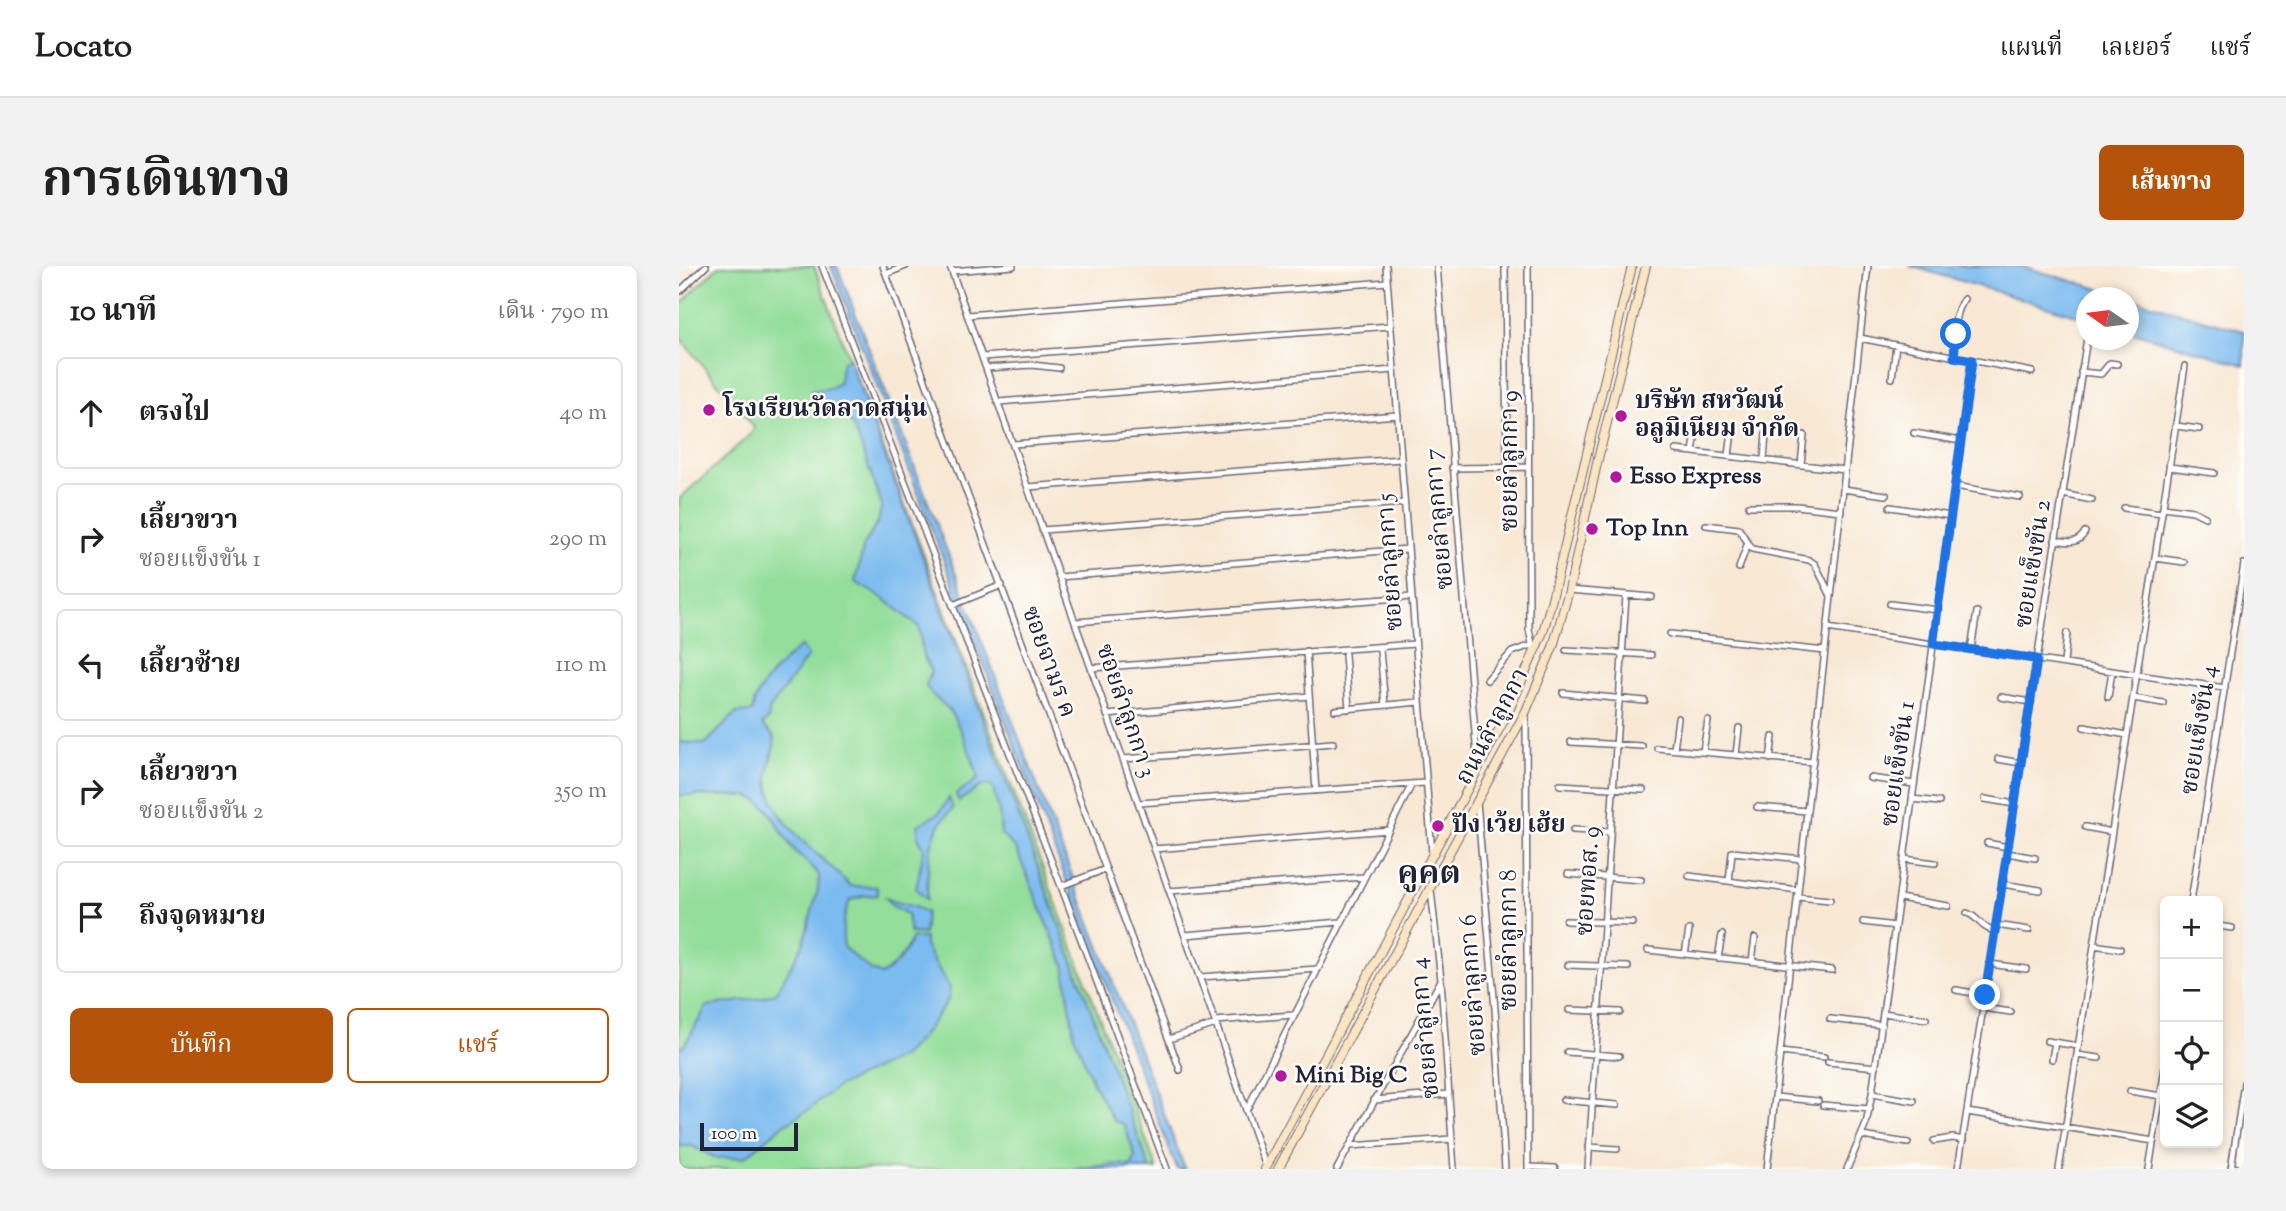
<!DOCTYPE html>
<html lang="th">
<meta charset="utf-8">
<style>
:root{--surface:#fff;--page:#f2f2f2;--text:#222;--muted:#767676;--line:#e0e0e0;--accent:#b45309}
body{margin:0;font-family:"Sorts Mill Goudy","Noto Serif Thai",serif;background:var(--page);color:var(--text)}
.controls{position:absolute;right:21px;bottom:21px;display:grid;overflow:hidden;border-radius:10px;box-shadow:0 4px 10px #0003}
.controls button{width:63px;height:63px;display:grid;place-items:center;padding:0;border:0;border-bottom:2px solid var(--line);background:var(--surface);color:var(--text);font:35px sans-serif}
.compass{position:absolute;left:1397px;top:21px;width:63px;height:63px;border-radius:50%;background:var(--surface);box-shadow:0 4px 10px #0003;rotate:284deg}
.scale{position:absolute;left:21px;bottom:18px;width:98px;box-sizing:border-box;padding-left:7px;border:4px solid #22223b;border-top:0;font-size:19px;line-height:24px;white-space:nowrap;color:#22223b;-webkit-text-stroke:5px #fdfcf7;paint-order:stroke}
.stop{position:absolute;width:21px;height:21px;margin:-16px;border:5px solid #1a73e8;border-radius:50%;background:#fff}
.stop.end{background:#1a73e8;border-color:#fff;box-shadow:0 2px 7px #0008}
.list{margin:0;padding:0;list-style:none}
h2{display:flex;justify-content:space-between;align-items:center;height:91px;margin:0;padding:0 28px;font-size:30px}
h2 small{font-size:23px;font-weight:400;color:var(--muted)}
.list li{display:grid;grid-template-columns:46px 1fr auto;gap:21px;align-items:center;box-sizing:border-box;height:112px;margin:0 14px 14px;padding:0 14px;border:2px solid var(--line);border-radius:10px}
.list b{display:block;font-size:26px;white-space:nowrap}
.list p{margin:0;font-size:23px;white-space:nowrap;color:var(--muted)}
.list em{font-size:23px;font-style:normal;color:var(--muted)}
.actions{display:flex;gap:14px;padding:21px 28px}
.actions a{flex:1;padding:16px 0;border:2px solid var(--accent);border-radius:10px;text-align:center;font-size:24px;color:var(--accent)}
.actions .main{background:var(--accent);color:#fff}
.icon{flex:none;width:38px;height:38px;fill:none;stroke:currentColor;stroke-width:2;stroke-linecap:round;stroke-linejoin:round}
.map{position:relative;flex:none;width:1565px;height:903px;overflow:hidden;border-radius:10px}
header{display:flex;align-items:center;gap:42px;box-sizing:border-box;height:98px;padding:0 35px;background:var(--surface);border-bottom:2px solid var(--line)}
header strong{font-size:33px}
nav{display:flex;gap:38px;margin-inline-start:auto;font-size:24px}
.intro{display:flex;align-items:center;justify-content:space-between;box-sizing:border-box;height:168px;padding:0 42px}
h1{margin:0;font-size:49px}
.button{padding:18px 32px;border-radius:10px;background:var(--accent);color:#fff;font-size:24px;font-weight:700}
main{display:flex;gap:42px;padding:0 42px}
aside{flex:1;background:var(--surface);border-radius:10px;box-shadow:0 4px 10px #0003}
.map>svg:first-child{display:block}
.green{fill:#93de9a;stroke:#5a806a;stroke-width:2}
.water{fill:#7cbbf0;stroke:#4f6e96;stroke-width:2}
.lines{fill:none;stroke-linecap:round;stroke-linejoin:round}
.street-casing{stroke:#6d6771;stroke-width:8}
.secondary-casing{stroke:#6d6771;stroke-width:10}
.street{stroke:#fff;stroke-width:5}
.secondary{stroke:#fbe6c4;stroke-width:8}
.route{stroke:#1a73e8;stroke-width:9}
.poi-dot{fill:#b5179e;stroke:#fdfcf7;stroke-width:2.5}
.labels{text-anchor:middle;dominant-baseline:central;stroke-width:5;stroke-linejoin:round;paint-order:stroke}
.poi-label{font-size:24px;font-weight:bold;fill:#22223b;stroke:#fdfcf7;text-anchor:start}
.street-label{font-size:24px;fill:#22223b;stroke:#fdfcf7}
.district-label{font-size:32px;font-weight:bold;fill:#22223b;stroke:#fdfcf7}
</style>
<header>
<strong>Locato</strong>
<nav><a>แผนที่</a><a>เลเยอร์</a><a>แชร์</a></nav>
</header>
<div class="intro"><h1>การเดินทาง</h1><a class="button">เส้นทาง</a></div>
<main>
<aside>
<h2>10 นาที<small>เดิน · 790 m</small></h2>
<ul class="list">
<li><svg class="icon" aria-label="ahead" viewBox="0 0 24 24"><path d="M12 20V5M6 11l6-6 6 6"/></svg><div><b>ตรงไป</b></div><em>40 m</em></li>
<li><svg class="icon" aria-label="right" viewBox="0 0 24 24"><path d="M7 20v-9h11M14 6l5 5-5 5"/></svg><div><b>เลี้ยวขวา</b><p>ซอยแข็งขัน 1</p></div><em>290 m</em></li>
<li><svg class="icon" aria-label="left" viewBox="0 0 24 24"><path d="M17 20v-9H6M10 6l-5 5 5 5"/></svg><div><b>เลี้ยวซ้าย</b></div><em>110 m</em></li>
<li><svg class="icon" aria-label="right" viewBox="0 0 24 24"><path d="M7 20v-9h11M14 6l5 5-5 5"/></svg><div><b>เลี้ยวขวา</b><p>ซอยแข็งขัน 2</p></div><em>350 m</em></li>
<li><svg class="icon" aria-label="arrive" viewBox="0 0 24 24"><path d="M6 21V4h12l-3 4 3 4H6"/></svg><div><b>ถึงจุดหมาย</b></div></li>
</ul>
<div class="actions"><a class="main">บันทึก</a><a>แชร์</a></div>
</aside>
<div class="map">
<svg width="1565" height="903" viewBox="0 0 1565 903">
<rect width="100%" height="100%" fill="#fdfcf7"/>
<filter id="ink" filterUnits="userSpaceOnUse"><feTurbulence type="fractalNoise" baseFrequency=".0143" numOctaves="2"/><feDisplacementMap in="SourceGraphic" scale="14" xChannelSelector="R" yChannelSelector="G"/><feConvolveMatrix kernelMatrix="1 2 1 2 8 2 1 2 1" color-interpolation-filters="sRGB"/></filter>
<filter id="wash" filterUnits="userSpaceOnUse"><feTurbulence type="fractalNoise" baseFrequency=".00686" numOctaves="4" result="noise"/><feDisplacementMap in="SourceGraphic" scale="28" xChannelSelector="R" yChannelSelector="G"/><feGaussianBlur stdDeviation="1.57" result="paint"/><feColorMatrix in="noise" values="0 0 0 0 0 0 0 0 0 0 0 0 0 0 0 0 0 1.4 0 .05"/><feComposite in="paint" operator="in"/></filter>
<g filter="url(#wash)">
<rect width="100%" height="100%" fill="#f8e8d4"/>
<path class="green" d="M39,0H135L478,903H0V233L73,167L75,161L0,71V40Z"/>
<path class="water" d="M152,0H158L506,903H498Z
M1231,0H1342L1565,65V99L1450,65V32H1408L1407,52Z
M170,92L471,903H397L438,898L453,900L456,890L445,858L435,855L414,817L395,769L385,698L337,583L322,568L320,545L313,520L304,519L280,535L277,528L299,513C295,495 281,459 270,444C262,434 254,433 247,420L252,405L244,390L240,361L204,332L176,316L185,279L199,256L203,239L181,177L172,157L160,145L137,135L132,125L151,122L160,117L163,97Z
M122,380L129,390L91,443L89,454L83,458L96,472C95,485 88,503 89,515C93,560 145,589 171,620L198,621L199,629L183,630L171,634C164,650 162,664 165,682L193,705L202,709C217,701 226,687 233,672H246V680L271,722L269,734L242,772L223,791L158,821L131,843L103,860L66,891L37,892L13,880H0V783L6,778L28,740L82,732L97,727L124,678L139,623L140,609C132,599 124,593 116,585C100,567 94,539 70,530L0,529V476L26,478L57,447L73,446C77,419 102,397 122,380Z
M270,532L274,543C247,566 249,601 248,634L237,623L245,582L239,571V559L260,547Z
M207,632C220,638 234,639 247,646L245,668L231,667L228,648L212,639Z"/>
</g>
<g filter="url(#ink)">
<g class="lines">
<defs>
<path id="street" d="M143,0L382,620L488,903
M204,0L501,804
M271,0L587,901
M707,0L753,587
M758,0L799,503
M826,0L828,201
M849,0L850,363L855,388
M273,5L334,0
M207,8L227,0
M0,26L27,0
M288,49L708,16
M1181,72L1353,106
M303,91L712,60
M1275,91C1277,71 1272,49 1285,33
M307,102L353,99L380,102
M1402,106L1422,108L1431,97L1438,98
M1213,112L1217,79
M319,136L715,104
M1497,160L1520,163
M1235,167L1282,175
M334,178L719,149
M997,184L1166,204
M1014,186L1018,160
M1050,190L1053,165
M1085,194L1087,168
M1122,198L1125,169
M1491,201L1535,207
M773,202L849,201
M1276,220L1341,231
M349,221L722,193
M1164,223L1207,229
M1384,228L1413,234
M1070,240H1118L1162,245
M1211,241L1272,250
M1484,241L1514,245L1526,251
M1445,242L1483,247
M1027,259L1060,263L1073,283L1130,294L1136,298L1152,330
M363,264L725,237
M1376,274C1389,276 1399,279 1406,266
M1476,292L1505,296
M1060,302L1068,279
M380,311L729,283
M890,324L973,331
M1211,338L1259,344
M274,339L323,319
M396,356L733,331
M1148,362L1546,422
M991,368L1146,385
M1292,383L1298,346
M701,384L706,439
M887,384L972,389
M627,385L637,525
M666,388L670,443
M1385,397L1388,367
M412,402L736,378
M808,414L833,386L852,379
M884,427L966,435
M1322,431L1352,436
M1429,431L1433,405
M1454,432L1484,437
M656,444L740,436
M847,448L849,903
M428,449L630,430
M1405,461L1448,469
M892,476L963,480
M978,482L1134,496
M995,483L999,452
M1024,485L1029,455
M1057,489L1060,462
M444,493L654,477
M1091,493L1094,471
M1319,493L1342,497
M1191,512L1235,518
M881,519L964,524
M1233,533L1260,536
M1306,533L1336,538
M798,536L816,743L826,903
M460,537L746,517
M1078,541L1128,545
M1406,561L1433,566
M894,564L931,566
M1308,577L1329,581
M475,583L710,564
M1328,587L1356,592
M1225,593L1256,597
M889,608L962,614
M1010,610L1119,624
M1050,615L1053,586L1123,593
M1323,618L1361,624
M382,620L427,603
M752,624L762,714L775,903
M490,625L685,611
M1119,631L1151,634
M1220,632L1269,640
M1512,635L1565,298
M1288,647C1300,651 1302,663 1316,665
M887,655L953,657
M1184,656L1216,660
M1317,659L1350,664
M1539,660L1553,662
M506,669L662,656
M1415,679L1441,683
M969,684L1153,704
M1006,688L1010,664
M1039,692L1043,669
M1073,695L1076,672
M1311,698L1347,703
M889,699L949,701
M521,711L639,703
M1277,724L1306,729
M1304,742L1332,746
M890,744L941,746
M1204,747L1247,753
M1151,753L1203,759
M536,755L614,749
M490,773L537,758
M1368,775L1399,780
M888,786L940,790
M1101,786L1145,791
M1398,789L1420,792
M1373,793L1376,776
M1149,796L1197,801
M1451,825L1482,830
M1193,828L1235,835
M1096,831L1139,835
M695,834L770,828
M884,834L938,839
M1144,839L1191,843
M567,845L733,518
M1288,846L1475,875
M1183,870L1229,877
M1255,875L1274,872L1284,874
M671,880L773,873
M910,881L938,883
M849,901L876,902
M1552,901L1565,903
M658,903L761,716
M909,903L947,330
M1088,903L1189,0
M1168,903L1187,858L1193,828L1293,94
M1279,903L1408,72
M1380,903L1506,100
M1470,903L1486,802
M1552,903L1565,817"/>
<path id="secondary" d="M586,903L829,447L864,366L872,337L953,0
M599,903L847,445L874,381L890,324L919,193L967,0"/>
</defs>
<use href="#street" class="street-casing"/>
<use href="#secondary" class="secondary-casing"/>
<use href="#street" class="street"/>
<use href="#secondary" class="secondary"/>
</g>
</g>
<g class="lines" filter="url(#ink)">
<path class="route" d="M1277,68L1275,91L1293,94L1254,378L1358,393L1306,729"/>
</g>
<g class="poi-dot">
<circle cx="30" cy="144" r="7"/>
<circle cx="942" cy="150" r="7"/>
<circle cx="937" cy="211" r="7"/>
<circle cx="913" cy="263" r="7"/>
<circle cx="759" cy="560" r="7"/>
<circle cx="602" cy="810" r="7"/>
</g>
<g class="labels">
<g class="poi-label">
<text x="956" y="136">บริษัท สหวัฒน์<tspan x="956" dy="28">อลูมิเนียม จำกัด</tspan></text>
<text x="44" y="144">โรงเรียนวัดลาดสนุ่น</text>
<text x="951" y="211">Esso Express</text>
<text x="927" y="263">Top Inn</text>
<text x="773" y="560">ปัง เว้ย เฮ้ย</text>
<text x="616" y="810">Mini Big C</text>
</g>
<g class="street-label">
<text transform="translate(832 195) rotate(-90)">ซอยลำลูกกา 9</text>
<text transform="translate(761 253) rotate(-95)">ซอยลำลูกกา 7</text>
<text transform="translate(712 296) rotate(-94)">ซอยลำลูกกา 5</text>
<text transform="translate(1355 298) rotate(-81)">ซอยแข็งขัน 2</text>
<text transform="translate(369 396) rotate(70)">ซอยจามร ค</text>
<text transform="translate(446 445) rotate(71)">ซอยลำลูกกา 3</text>
<text transform="translate(814 461) rotate(-62)">ถนนลำลูกกา</text>
<text transform="translate(1521 464) rotate(-81)">ซอยแข็งขัน 4</text>
<text transform="translate(1220 498) rotate(-82)">ซอยแข็งขัน 1</text>
<text transform="translate(910 615) rotate(-86)">ซอยทอส. 9</text>
<text transform="translate(831 674) rotate(-90)">ซอยลำลูกกา 8</text>
<text transform="translate(795 719) rotate(-94)">ซอยลำลูกกา 6</text>
<text transform="translate(747 762) rotate(-95)">ซอยลำลูกกา 4</text>
</g>
<g class="district-label">
<text x="750" y="609">คูคต</text>
</g>
</g>
</svg>
<div class="controls">
<button>+</button>
<button>−</button>
<button><svg class="icon" aria-label="locate" viewBox="0 0 24 24"><circle cx="12" cy="12" r="6"/><path d="M12 2v4M12 18v4M2 12h4M18 12h4"/></svg></button>
<button><svg class="icon" aria-label="layers" viewBox="0 0 24 24"><path d="M12 4l9 5-9 5-9-5zM3 14l9 5 9-5"/></svg></button>
</div>
<svg class="compass" viewBox="-18 -18 36 36"><path d="M0-13l5 13h-10z" fill="#e53935"/><path d="M0 13l5-13h-10z" fill="#767676"/></svg>
<div class="scale">100 m</div>
<div class="stop" style="left:1277px;top:68px"></div>
<div class="stop end" style="left:1306px;top:729px"></div>
</div>
</main>
